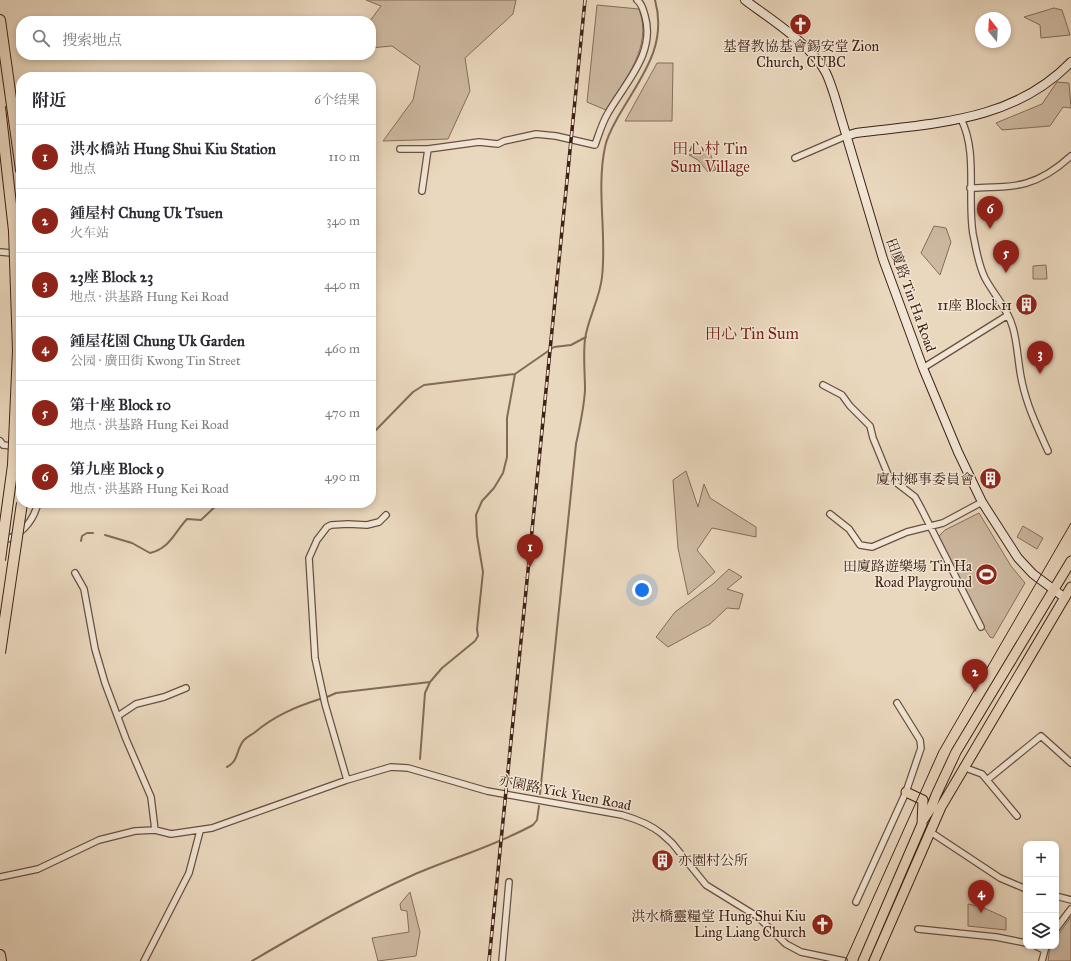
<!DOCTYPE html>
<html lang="zh">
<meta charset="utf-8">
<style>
:root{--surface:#fff;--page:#f7f7f7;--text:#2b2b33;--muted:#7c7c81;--line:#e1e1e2;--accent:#8f2418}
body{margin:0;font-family:"IM FELL Great Primer","Noto Serif SC",serif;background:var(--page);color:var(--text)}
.controls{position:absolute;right:12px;bottom:12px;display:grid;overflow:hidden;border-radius:8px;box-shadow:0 2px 6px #0003}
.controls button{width:36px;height:36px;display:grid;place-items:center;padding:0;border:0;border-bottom:1px solid var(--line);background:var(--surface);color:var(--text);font:20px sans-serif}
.compass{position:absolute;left:975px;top:12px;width:36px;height:36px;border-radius:50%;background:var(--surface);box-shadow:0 2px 6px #0003;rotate:342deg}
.you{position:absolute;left:642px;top:590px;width:14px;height:14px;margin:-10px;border:3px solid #fff;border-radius:50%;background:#1a73e8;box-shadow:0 0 0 6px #1a73e833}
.badge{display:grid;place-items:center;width:26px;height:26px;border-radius:50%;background:var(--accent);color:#fff;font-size:13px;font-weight:700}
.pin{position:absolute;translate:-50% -33px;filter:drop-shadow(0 1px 2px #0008)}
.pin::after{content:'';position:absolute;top:21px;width:14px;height:12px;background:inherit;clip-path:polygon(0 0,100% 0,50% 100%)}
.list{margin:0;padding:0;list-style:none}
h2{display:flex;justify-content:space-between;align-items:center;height:52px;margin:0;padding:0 16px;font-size:17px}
h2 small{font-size:13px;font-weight:400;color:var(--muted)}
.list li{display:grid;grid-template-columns:26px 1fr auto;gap:12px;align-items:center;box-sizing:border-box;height:64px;padding:0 16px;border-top:1px solid var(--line)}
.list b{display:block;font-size:15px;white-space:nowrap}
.list p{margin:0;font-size:13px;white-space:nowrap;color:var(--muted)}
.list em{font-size:13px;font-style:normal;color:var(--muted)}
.icon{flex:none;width:22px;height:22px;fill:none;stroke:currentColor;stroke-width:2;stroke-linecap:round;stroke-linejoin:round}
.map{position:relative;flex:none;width:1071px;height:961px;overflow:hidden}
.search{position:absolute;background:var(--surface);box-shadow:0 2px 6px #0003;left:16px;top:16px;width:360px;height:44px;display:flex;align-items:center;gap:10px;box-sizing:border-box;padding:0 14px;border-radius:16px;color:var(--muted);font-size:15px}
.panel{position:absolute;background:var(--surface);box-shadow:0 2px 6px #0003;left:16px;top:72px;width:360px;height:436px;border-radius:16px}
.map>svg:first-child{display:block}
.green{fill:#cdb9a1;stroke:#866d5c}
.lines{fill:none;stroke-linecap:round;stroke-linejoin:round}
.stream{stroke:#836a59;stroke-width:2}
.street-casing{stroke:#6a4f40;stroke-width:8}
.secondary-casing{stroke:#402116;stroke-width:10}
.primary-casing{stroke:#402116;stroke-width:11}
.highway-casing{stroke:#402116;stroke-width:12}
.street{stroke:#f1e6d5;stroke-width:5.5}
.secondary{stroke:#f1e6d5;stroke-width:8}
.primary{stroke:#ead8be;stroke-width:9}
.highway{stroke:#ead8be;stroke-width:10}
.tram{stroke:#402116;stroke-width:1}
.rail-casing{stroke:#402116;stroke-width:3.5}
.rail{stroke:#f1e6d5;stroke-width:2;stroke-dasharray:6;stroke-linecap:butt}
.highway-bridge-casing{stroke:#402116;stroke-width:12;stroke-linecap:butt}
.highway-bridge{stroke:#ead8be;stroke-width:10}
.labels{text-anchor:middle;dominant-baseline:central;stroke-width:3;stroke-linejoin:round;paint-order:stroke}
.poi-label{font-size:14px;fill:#402116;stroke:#f1e6d5;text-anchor:end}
.street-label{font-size:14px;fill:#402116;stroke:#f1e6d5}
.quarter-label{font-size:16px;fill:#7a1f14;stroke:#f1e6d5}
</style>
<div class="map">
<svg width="1071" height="961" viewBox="0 0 1071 961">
<rect width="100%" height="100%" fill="#ead8be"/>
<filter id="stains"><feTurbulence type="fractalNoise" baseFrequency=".005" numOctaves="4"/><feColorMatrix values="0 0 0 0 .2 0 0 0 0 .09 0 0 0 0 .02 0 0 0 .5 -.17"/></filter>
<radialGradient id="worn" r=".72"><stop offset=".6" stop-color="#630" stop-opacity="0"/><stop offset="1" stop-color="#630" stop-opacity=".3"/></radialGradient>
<path class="green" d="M366,0H516L513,14L465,58L470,91L448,139L383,141L413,100L420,66L392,46L371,48L370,21L381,6Z
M597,5L639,9C653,47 625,79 606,110L587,102Z
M1054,8L1062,10L1070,35L1041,38L1040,25L1024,17Z
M657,63H673L672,121H625Z
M1057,82L1069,83L1071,108L1063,107L1050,126L1002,130L996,123L1042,104Z
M709,150L716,170L708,172L698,160L689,155Z
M934,226L946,228L951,242L940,275L921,253Z
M1046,265L1047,279H1033V266Z
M686,471L698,507L704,484L710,498L756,527V537L712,528L697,550L715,572L688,595L678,548L673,480Z
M979,513L1011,566L1025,583L993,638L990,637L984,628L938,537L945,530Z
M1023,526L1043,538L1037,549L1017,537Z
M729,569L742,577L727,589L743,594L739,609L727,608L710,624L668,647L656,637L675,612L713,584Z
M410,892L420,932L416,956L378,961L372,938L409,932L407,911L401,910L400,904Z
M968,904L982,907L1006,918V930L968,926Z
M1071,917V961H1048L1050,946H1056V938Z"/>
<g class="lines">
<path class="stream" d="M371,435L413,392L424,385L515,374L554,347L571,345L586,337
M105,535L132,543L150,553C170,548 174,533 187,519L201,520L219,503
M81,541L82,536L87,533H93
M327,697L336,693L430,682
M420,759L425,693L430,682L442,668L475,641L478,636L477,629L483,572L477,536L476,515L482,501L494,488L503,473L507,457V418L515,374
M227,767C239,761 236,749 244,740C247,737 251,735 254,733C274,716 295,707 320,699
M540,794L576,444C580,426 584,408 585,390C585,373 583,356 585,339C588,318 600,298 602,277C607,234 596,190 605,147C607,136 613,126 618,117C640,78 668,47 655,0
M252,961C305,930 357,900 413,875C452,858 495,846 533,825L537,820L539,806"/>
<defs>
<path id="street" d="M961,119C978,152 967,198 973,234C976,248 978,264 985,278C994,295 1008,309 1013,328C1018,346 1018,365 1022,382C1027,406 1038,429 1048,451
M400,149H428
M795,158L846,136
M970,188C1015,187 1036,188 1071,156
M422,191L428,149L479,142L498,144L504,141L536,134L556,136L595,145C599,134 602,123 608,113C625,83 656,53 645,16C643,9 642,4 637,0
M0,252L12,253L21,256
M923,368L1008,315
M823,385L842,395L850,406L870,426L873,438L889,477L915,497L921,508L981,627
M0,441L3,445L21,447
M830,514L849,529L860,545L872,547L907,532L943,523L982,502
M2,541C22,535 33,522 38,503
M75,573L84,589L95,649L105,683L126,739L151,797L155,830
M118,716L136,704L164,697L186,688
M963,767L982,774L1017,816
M347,780L325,704L315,658L309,558L317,540L327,527L331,525L348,524L367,525L379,522L386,515
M987,780L1041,736L1071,763
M929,831L1000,878L1026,889
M0,877L38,869L99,840L135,831L155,830L171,834L212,828L347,780L391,767L408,768L487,791L622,815C636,819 650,824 662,834L672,843L706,885L758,917L786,944L801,952L844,961
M1056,896L1071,900
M856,902L906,792L921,748L920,740L897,703
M918,929L996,937L1026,943
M1056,929L1071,909
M1036,946L1044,950
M144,961L189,873L200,831
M502,961L509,882
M1042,961L1046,946"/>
<path id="secondary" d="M745,0C770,19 809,43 825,71C829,78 831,86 834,94L883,259L923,368L958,452L982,502L1018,558L1033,574L1065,598
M846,136L856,133C934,123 1013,122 1071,62"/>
<path id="primary" d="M906,792L923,800
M923,820L931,808L936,795L956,752L1071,561
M863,961L922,824L923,800
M874,961L941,807L1071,587"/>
<path id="highway" d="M0,20L21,170
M0,955L1,961"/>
</defs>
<use href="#street" class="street-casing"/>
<use href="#secondary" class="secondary-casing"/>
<use href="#primary" class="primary-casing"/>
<use href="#highway" class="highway-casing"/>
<use href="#street" class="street"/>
<use href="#secondary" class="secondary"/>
<use href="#primary" class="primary"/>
<use href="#highway" class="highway"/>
<path class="tram" d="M845,961L939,751L1071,523"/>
<defs>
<path id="rail" d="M489,961L585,0"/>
</defs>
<use href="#rail" class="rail-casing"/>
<use href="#rail" class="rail"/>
<defs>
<path id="highway-bridge" d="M0,107L14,231L18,350L13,465L0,560
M0,653L22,503"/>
</defs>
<use href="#highway-bridge" class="highway-bridge-casing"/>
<use href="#highway-bridge" class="highway-bridge"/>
</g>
<defs>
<symbol id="church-disc" viewBox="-11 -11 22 22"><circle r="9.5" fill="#8f2418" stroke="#f1e6d5"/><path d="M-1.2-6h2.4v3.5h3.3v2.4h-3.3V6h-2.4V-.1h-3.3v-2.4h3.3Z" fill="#fff"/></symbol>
<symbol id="building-disc" viewBox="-11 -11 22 22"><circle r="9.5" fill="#8f2418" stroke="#f1e6d5"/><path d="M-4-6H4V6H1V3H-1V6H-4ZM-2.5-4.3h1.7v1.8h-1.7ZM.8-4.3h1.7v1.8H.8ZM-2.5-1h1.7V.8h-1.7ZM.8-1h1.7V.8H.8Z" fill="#fff"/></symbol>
<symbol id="stadium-disc" viewBox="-11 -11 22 22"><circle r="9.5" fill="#8f2418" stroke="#f1e6d5"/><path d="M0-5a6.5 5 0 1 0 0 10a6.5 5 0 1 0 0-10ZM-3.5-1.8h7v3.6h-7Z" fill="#fff"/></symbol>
</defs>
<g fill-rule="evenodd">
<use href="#church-disc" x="788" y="12" width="25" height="25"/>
<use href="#building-disc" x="1014" y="292" width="25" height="25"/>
<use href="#building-disc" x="978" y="466" width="25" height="25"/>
<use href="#stadium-disc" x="974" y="562" width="25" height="25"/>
<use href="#building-disc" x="650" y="848" width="25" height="25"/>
<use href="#church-disc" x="810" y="912" width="25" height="25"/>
</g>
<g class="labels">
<g class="poi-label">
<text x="801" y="46" text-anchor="middle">基督教協基會錫安堂 Zion<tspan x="801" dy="16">Church, CUBC</tspan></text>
<text x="1012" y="305">11座 Block 11</text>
<text x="974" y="479">廈村鄉事委員會</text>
<text x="972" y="566">田廈路遊樂場 Tin Ha<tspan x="972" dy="16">Road Playground</tspan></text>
<text x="678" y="860" text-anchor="start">亦園村公所</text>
<text x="806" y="916">洪水橋靈糧堂 Hung Shui Kiu<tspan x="806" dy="16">Ling Liang Church</tspan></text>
</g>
<g class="street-label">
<text transform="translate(911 295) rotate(70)">田廈路 Tin Ha Road</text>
<text transform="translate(565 793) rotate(11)">亦園路 Yick Yuen Road</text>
</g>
<g class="quarter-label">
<text x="710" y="148">田心村 Tin<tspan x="710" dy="18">Sum Village</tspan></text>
<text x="752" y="333">田心 Tin Sum</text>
</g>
</g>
<rect width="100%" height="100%" filter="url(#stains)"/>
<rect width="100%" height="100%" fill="url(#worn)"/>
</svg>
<div class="controls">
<button>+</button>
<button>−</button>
<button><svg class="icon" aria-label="layers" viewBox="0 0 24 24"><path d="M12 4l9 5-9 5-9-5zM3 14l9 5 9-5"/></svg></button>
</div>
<svg class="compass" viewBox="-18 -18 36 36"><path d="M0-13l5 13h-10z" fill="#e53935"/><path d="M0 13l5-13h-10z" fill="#7c7c81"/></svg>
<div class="you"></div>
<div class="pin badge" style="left:530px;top:567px">1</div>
<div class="pin badge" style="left:975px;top:692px">2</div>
<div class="pin badge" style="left:1040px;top:374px">3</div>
<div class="pin badge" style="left:981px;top:913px">4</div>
<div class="pin badge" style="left:1006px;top:273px">5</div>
<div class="pin badge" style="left:990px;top:229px">6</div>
<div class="search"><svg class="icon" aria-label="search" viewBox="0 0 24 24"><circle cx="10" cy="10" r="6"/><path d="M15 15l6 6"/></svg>搜索地点</div>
<section class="panel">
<h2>附近<small>6个结果</small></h2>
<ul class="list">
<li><span class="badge">1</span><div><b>洪水橋站 Hung Shui Kiu Station</b><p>地点</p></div><em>110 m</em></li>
<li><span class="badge">2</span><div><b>鍾屋村 Chung Uk Tsuen</b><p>火车站</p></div><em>340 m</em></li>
<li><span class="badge">3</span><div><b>23座 Block 23</b><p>地点 · 洪基路 Hung Kei Road</p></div><em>440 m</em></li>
<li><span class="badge">4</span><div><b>鍾屋花園 Chung Uk Garden</b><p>公园 · 廣田街 Kwong Tin Street</p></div><em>460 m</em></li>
<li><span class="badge">5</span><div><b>第十座 Block 10</b><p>地点 · 洪基路 Hung Kei Road</p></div><em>470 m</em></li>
<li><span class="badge">6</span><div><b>第九座 Block 9</b><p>地点 · 洪基路 Hung Kei Road</p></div><em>490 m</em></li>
</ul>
</section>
</div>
